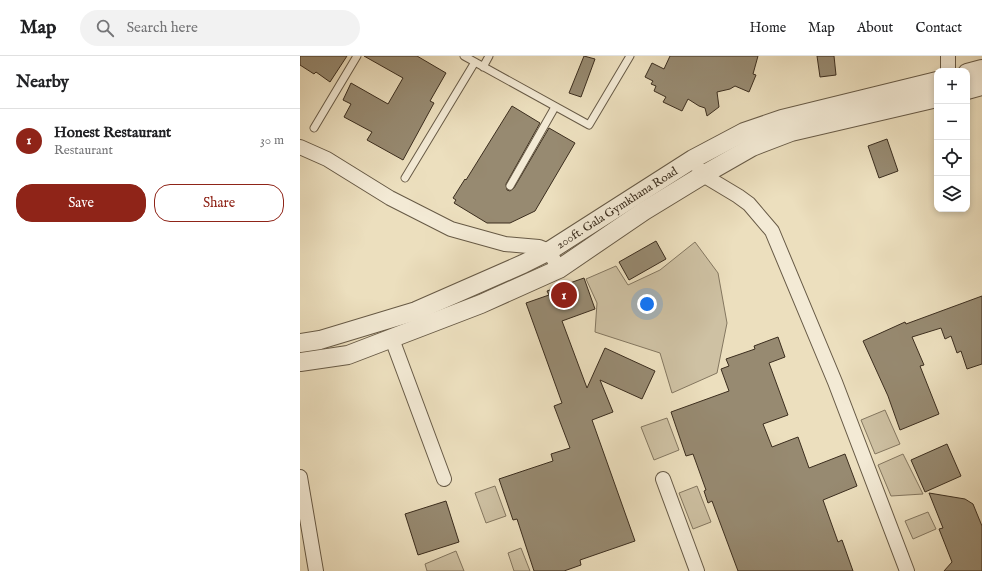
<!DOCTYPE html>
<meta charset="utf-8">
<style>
:root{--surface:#fff;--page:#f2f2f2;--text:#202124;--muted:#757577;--line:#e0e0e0;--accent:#8f2418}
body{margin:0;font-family:"IM FELL English",serif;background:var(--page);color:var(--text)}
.controls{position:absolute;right:12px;top:12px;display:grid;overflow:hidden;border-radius:8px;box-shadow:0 2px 6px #0003}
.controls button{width:36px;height:36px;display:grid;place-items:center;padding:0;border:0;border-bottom:1px solid var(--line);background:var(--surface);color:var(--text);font:20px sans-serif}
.you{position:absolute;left:347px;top:248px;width:14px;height:14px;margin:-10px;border:3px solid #fff;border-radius:50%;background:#1a73e8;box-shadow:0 0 0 6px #1a73e833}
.badge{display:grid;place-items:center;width:26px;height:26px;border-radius:50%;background:var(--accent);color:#fff;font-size:13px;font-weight:700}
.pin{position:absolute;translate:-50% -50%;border:2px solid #fff;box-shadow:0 1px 4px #0006}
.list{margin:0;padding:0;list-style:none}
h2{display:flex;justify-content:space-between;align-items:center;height:52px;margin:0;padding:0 16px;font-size:17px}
h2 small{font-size:13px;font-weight:400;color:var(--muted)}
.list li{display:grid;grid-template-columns:26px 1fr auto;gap:12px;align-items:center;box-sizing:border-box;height:64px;padding:0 16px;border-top:1px solid var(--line)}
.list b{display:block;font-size:15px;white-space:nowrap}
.list p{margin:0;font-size:13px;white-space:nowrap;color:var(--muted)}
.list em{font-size:13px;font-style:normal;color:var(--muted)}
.actions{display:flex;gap:8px;padding:12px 16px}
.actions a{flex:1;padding:9px 0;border:1px solid var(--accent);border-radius:16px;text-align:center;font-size:14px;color:var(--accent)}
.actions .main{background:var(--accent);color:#fff}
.icon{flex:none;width:22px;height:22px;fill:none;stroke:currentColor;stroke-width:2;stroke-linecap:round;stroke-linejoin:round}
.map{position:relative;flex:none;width:682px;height:515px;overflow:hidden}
header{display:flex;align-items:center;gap:24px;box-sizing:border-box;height:56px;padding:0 20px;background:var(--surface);border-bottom:1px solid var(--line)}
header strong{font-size:19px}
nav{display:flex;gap:22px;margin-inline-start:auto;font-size:14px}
.search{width:280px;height:36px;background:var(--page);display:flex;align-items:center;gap:10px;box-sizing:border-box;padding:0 14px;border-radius:22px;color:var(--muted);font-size:15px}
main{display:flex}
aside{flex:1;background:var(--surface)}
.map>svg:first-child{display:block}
.green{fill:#cec1a3;stroke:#847760}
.building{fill:#978a71;stroke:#3b2d1e}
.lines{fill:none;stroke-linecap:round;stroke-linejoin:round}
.service-casing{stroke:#675a46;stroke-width:9}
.minor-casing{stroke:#675a46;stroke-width:16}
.tertiary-casing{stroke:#675a46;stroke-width:20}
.service{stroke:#f3ead5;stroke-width:7}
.minor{stroke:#f3ead5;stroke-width:14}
.tertiary{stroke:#f3ead5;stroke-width:18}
.labels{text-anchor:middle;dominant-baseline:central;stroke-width:3;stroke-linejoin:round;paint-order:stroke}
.street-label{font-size:12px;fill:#3b2d1e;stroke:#f3ead5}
</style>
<header>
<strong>Map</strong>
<div class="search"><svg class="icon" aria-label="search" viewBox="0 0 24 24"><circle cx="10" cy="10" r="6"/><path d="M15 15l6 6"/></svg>Search here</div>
<nav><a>Home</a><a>Map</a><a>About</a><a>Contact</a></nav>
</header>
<main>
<aside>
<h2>Nearby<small></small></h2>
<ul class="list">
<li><span class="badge">1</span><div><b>Honest Restaurant</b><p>Restaurant</p></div><em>30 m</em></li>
</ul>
<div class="actions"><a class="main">Save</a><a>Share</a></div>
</aside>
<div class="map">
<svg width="682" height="515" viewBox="0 0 682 515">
<rect width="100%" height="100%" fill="#ecdfbe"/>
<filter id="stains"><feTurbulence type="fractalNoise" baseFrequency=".005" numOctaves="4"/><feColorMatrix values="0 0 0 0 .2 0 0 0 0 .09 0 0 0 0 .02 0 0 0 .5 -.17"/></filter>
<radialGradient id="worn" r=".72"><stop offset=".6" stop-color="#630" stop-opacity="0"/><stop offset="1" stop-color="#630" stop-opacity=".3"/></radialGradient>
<path class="green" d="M395,186L418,217L427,267L417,317L372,337L360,297L295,276L297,247L286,223L316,210L328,229L360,214Z
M585,354L600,388L575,398L561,364Z
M367,362L379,394L354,404L341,371Z
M603,398L623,438L591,440L578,409Z
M195,430L206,460L186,467L175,437Z
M397,430L411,466L393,473L379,437Z
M628,456L636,473L613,483L605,465Z
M221,492L230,515H214L208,497Z
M156,495L164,515H127L125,508Z"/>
<path class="building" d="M0,0H47L30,26L16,16L14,18L0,9Z
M64,0H117L146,17L130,45L134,47L103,104L67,84L72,76L44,61L51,48L43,44L51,27L88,48L103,22Z
M284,0L295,3L281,41L269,37Z
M370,0H458L453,18L456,19L449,36L435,30L430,33L417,36L419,51L407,60L405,52L399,50L388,43L382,55L363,46L366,41L354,35L356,30L351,28L353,25L345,21L352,7L364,13Z
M517,0H534L536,19L520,21Z
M212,50L240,67L206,128L207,134L210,135L214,132L249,72L275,87L235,155L210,167H187L154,147L156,144L153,142L165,123L166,124Z
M587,83L598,115L579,122L568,90Z
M356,185L366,203L329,224L319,206Z
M284,222L295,253L262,265L287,332L305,292L355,315L342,343L300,324L313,356L292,364L335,485L280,504L281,509L264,515H234L217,463L213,464L199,423L253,405L251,398L270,392L254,350L262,347L226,247L249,239L247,235Z
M682,240V308L667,313L661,295L657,297L651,280L645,283L641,272L612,281L624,309L620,310L639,358L600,374L588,340L563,285L605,266L606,268Z
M478,281L485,301L469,307L488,359L463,368L472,391L498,381L509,412L545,398L557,430L523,444L538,486L542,484L553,515H438L412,445L408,447L404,435L406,434L393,398L386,400L371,356L429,335L421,313L429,310L426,303L455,293L454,290Z
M647,388L661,420L625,436L611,404Z
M629,437L665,443L673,448L682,470V515H644L652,506L639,473L643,472Z
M146,445L159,486L118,499L105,458Z"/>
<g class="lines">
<defs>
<path id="service" d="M164,0L289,69L330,0
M183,11L189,0
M14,72L57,0
M105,122L175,6
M210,130L255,51"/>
<path id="minor" d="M648,0V15
M0,91L27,103L90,142L151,173L205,188L239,191L249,195L259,213
M399,113L403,119L438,140L449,148L472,175L535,326L607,515
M92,283L144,423
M0,421L16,515
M363,423L397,515"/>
<g id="tertiary">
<path d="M667,17L682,13"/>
<path d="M667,34L682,30"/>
<path id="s1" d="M0,287L20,284L116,255L223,208L249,195L393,103L444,76L482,63L637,25"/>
<path d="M0,306L48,299L181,248L259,213L344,155L403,119L452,91L491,76L637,42"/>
</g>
</defs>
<use href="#service" class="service-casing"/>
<use href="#minor" class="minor-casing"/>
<use href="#tertiary" class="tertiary-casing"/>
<use href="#service" class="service"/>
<use href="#minor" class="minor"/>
<use href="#tertiary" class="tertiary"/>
</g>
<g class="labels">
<g class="street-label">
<text stroke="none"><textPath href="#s1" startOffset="347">200ft. Gala Gymkhana Road</textPath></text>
</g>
</g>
<rect width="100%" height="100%" filter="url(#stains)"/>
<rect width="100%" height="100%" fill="url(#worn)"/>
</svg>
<div class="controls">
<button>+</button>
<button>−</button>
<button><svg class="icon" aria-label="locate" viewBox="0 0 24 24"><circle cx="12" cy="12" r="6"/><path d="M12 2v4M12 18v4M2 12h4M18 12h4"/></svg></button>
<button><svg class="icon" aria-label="layers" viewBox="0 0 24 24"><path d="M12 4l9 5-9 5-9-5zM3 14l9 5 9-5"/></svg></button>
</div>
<div class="you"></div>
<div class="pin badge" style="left:264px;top:239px">1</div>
</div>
</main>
